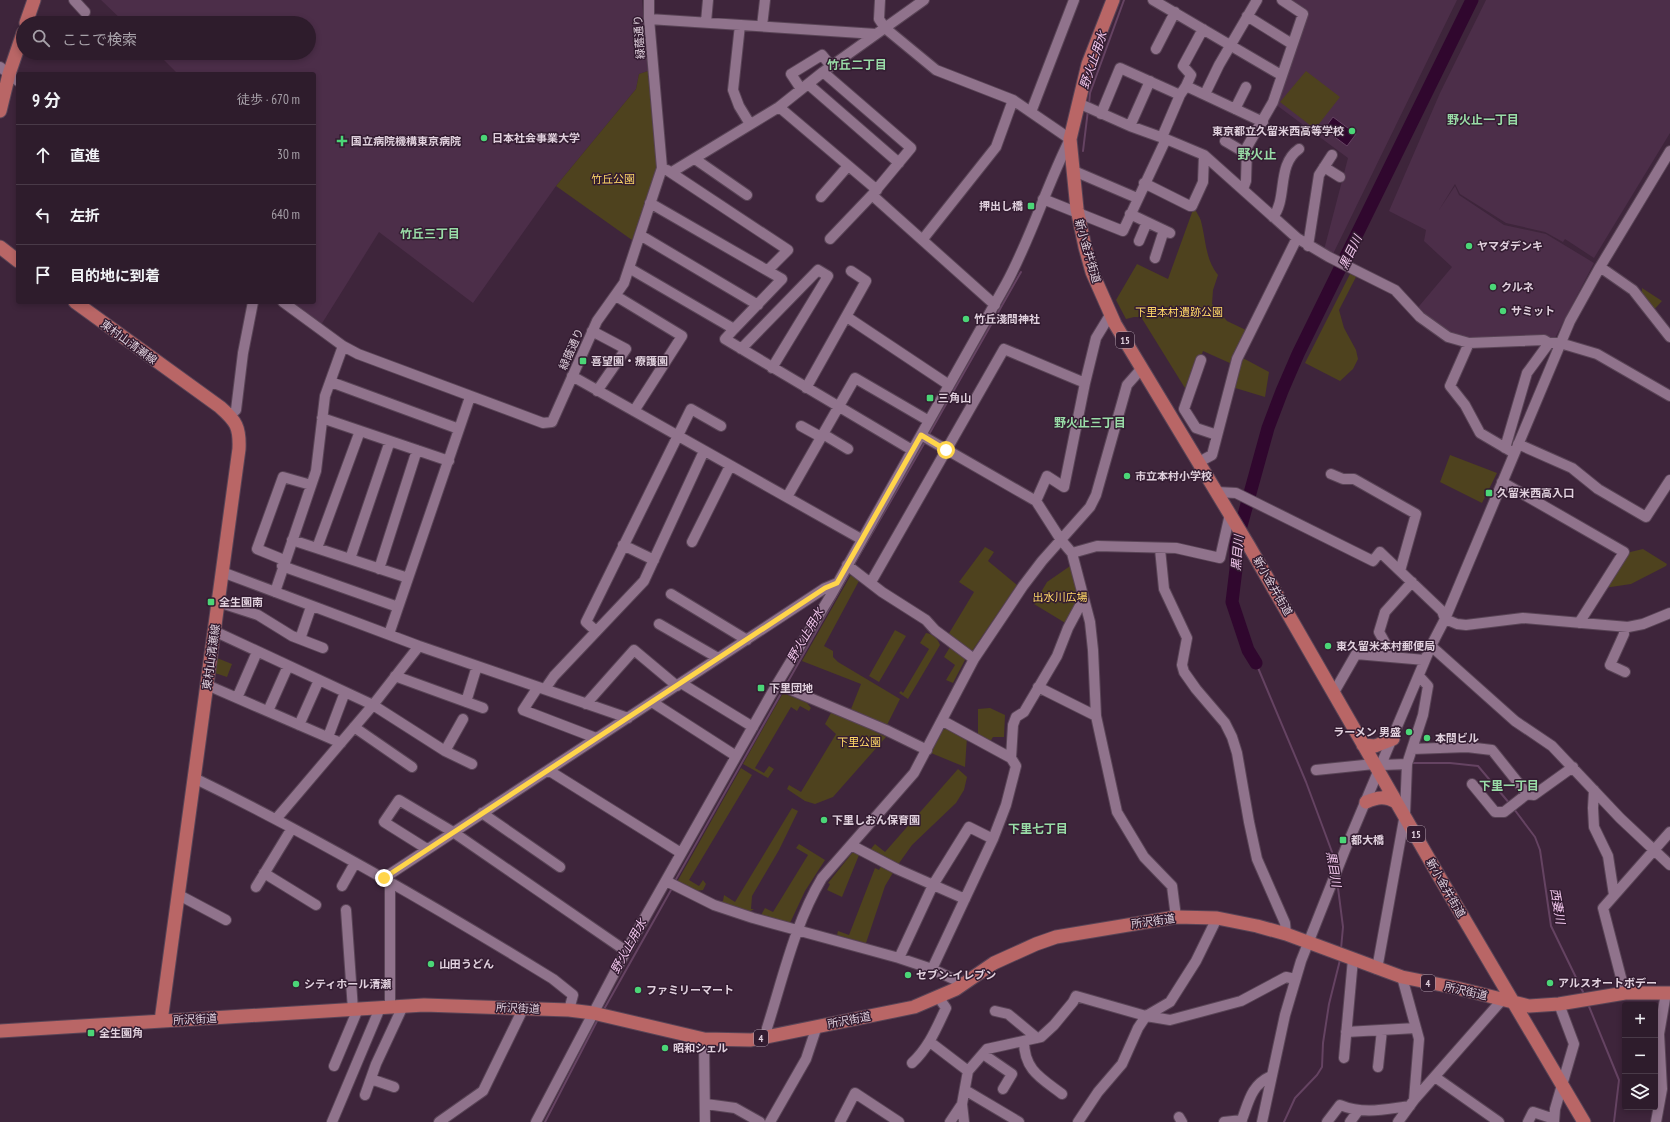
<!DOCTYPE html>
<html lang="ja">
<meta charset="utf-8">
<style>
:root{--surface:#2e1c2c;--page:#362534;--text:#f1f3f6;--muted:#a7a1a9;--line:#493a48}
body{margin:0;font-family:"PT Sans Narrow","Noto Sans JP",sans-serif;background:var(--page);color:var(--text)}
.controls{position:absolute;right:12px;bottom:12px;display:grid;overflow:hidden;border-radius:4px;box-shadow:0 2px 6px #0003}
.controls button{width:36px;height:36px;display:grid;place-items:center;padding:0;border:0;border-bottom:1px solid var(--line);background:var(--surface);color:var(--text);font:20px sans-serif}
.stop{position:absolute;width:12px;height:12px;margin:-9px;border:3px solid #ffd54a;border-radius:50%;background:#fff}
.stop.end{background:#ffd54a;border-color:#fff;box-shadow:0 1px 4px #0008}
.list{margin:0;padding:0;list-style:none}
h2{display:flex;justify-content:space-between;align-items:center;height:52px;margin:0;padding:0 16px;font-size:17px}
h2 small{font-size:13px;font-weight:400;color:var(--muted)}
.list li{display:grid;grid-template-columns:26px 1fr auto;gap:12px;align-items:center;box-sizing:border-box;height:60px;padding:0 16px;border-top:1px solid var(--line)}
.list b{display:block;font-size:15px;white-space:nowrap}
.list em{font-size:13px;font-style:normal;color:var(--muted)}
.icon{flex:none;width:22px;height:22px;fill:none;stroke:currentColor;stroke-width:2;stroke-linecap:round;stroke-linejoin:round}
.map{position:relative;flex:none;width:1670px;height:1122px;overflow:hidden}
.search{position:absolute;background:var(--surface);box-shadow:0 2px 6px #0003;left:16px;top:16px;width:300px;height:44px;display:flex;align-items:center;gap:10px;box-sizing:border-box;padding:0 14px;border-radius:22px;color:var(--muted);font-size:15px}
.panel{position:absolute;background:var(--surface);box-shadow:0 2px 6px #0003;left:16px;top:72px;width:300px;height:232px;border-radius:4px}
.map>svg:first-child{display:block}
.built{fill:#4c2e49}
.green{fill:#4e421e}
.water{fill:#30072e;stroke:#654362}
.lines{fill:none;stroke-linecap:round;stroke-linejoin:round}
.stream{stroke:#654362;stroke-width:2}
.river{stroke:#30072e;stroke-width:13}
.minor-casing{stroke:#594456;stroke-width:12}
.major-casing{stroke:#594456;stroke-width:15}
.minor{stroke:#90738c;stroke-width:10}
.major{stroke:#b96666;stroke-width:13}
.route{stroke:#ffd54a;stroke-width:5}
.poi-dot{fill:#4bd677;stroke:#331c31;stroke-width:1.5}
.labels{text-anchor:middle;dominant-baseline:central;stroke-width:3;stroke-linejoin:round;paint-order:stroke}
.shield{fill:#331c31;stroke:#ac9aa9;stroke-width:1}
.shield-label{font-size:10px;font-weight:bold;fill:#e0d0dd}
.street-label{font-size:11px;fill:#e0d0dd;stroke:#331c31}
.poi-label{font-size:11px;font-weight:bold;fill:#e0d0dd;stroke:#331c31;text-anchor:start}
.park-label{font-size:11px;fill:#fed767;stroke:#331c31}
.water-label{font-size:12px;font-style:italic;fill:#f3c8ee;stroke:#331c31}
.neighbourhood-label{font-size:12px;font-weight:bold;fill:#99dca7;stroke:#331c31}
.quarter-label{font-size:13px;font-weight:bold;fill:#99dca7;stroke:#331c31}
</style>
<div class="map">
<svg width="1670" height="1122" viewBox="0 0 1670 1122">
<rect width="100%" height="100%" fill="#3e253b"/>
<path class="built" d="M101,0H642L648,71L639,74L636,89L556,186L473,303L379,232L321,325L292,302H314V74H178L157,53H309V23H125Z
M1290,0H1457L1333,254L1324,250L1348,158L1275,104L1306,12Z
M1486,0H1670V133L1594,258L1565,239L1563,242L1545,232L1506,223L1460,194L1455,184L1439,210L1455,186L1459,195L1504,225L1546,234L1594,263L1555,338L1546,337L1459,342L1415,311L1452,267L1424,241L1426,230L1389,211L1440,93Z"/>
<path class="green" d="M648,71L657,169L632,240L556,186L636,89L639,74Z
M1306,71L1340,97L1315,129L1280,102Z
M1194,207C1196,212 1200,217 1201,221C1206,240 1205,259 1218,275L1213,290L1212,304L1227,321L1248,331L1232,364L1203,351L1188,393L1141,317H1134L1126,319L1116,300L1137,264L1168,279Z
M1351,272L1357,275L1339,310L1344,328L1356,350L1358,359L1353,369L1340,381L1305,363Z
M1642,288L1662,301L1650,314L1642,302Z
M1241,357L1269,372L1265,397L1232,387Z
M1450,455L1497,473L1482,503L1440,482Z
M985,547L994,552L988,561L1017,585L972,651L948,635L974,592L959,582Z
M1643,549L1667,564L1666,566L1631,584L1604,588L1626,553Z
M1073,564L1079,601L1067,624L1034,604L1047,582Z
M852,573L860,579L824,646L833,651V657L838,662L900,699L887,725L851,709L861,684L802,661Z
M895,630L906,636L879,682L869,676Z
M926,633C933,634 938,639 940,645L908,699L899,693L901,691L903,693L929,649L920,643Z
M950,647L964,657L965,660L953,683L946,680L955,665L944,657Z
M217,658L232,664L227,677L215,673Z
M783,693L807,703L811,708L809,711L800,706L797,711L791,707L755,768L764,773L769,766L774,769L768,778L743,764Z
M990,708L1005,715L1004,737H993L990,742L978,735V709Z
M832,711L886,737L833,797L815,804L805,801L787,789L789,785L801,792L836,734L825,724Z
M947,728L967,737L965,767L931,753L943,730Z
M741,768L752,775L689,880L699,886L703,880L706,884L703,890L696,891L677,882Z
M958,769L967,777L964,790L956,803L912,845L897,866L870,850L875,844L885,852Z
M792,808L798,811L779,850L752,896L751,909H754L749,912L721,902L723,901L724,895L735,902Z
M799,844L825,860L805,891L790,923L761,915L765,908L773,912L808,855L796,848Z
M853,852L859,855L842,897L827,890L830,884L828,883Z
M881,866L894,871L885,886L866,943L837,935L838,931L849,935L875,868L879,870Z"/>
<path class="water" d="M1333,117L1356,134L1347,146L1324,129Z"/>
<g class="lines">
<path class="stream" d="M1089,104L1090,93L1124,0
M1083,151L1088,110
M928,436L1021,272
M853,566L925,442
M1256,663L1306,782L1332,852L1334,866
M786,685L850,572
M1413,763H1450L1478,766L1510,804
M1514,809L1535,837L1540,850L1551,926L1584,994
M1337,880L1343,927L1341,949
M675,881L783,690
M1588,1004L1619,1080L1614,1122
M603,1011L671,890
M545,1122L597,1021
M1284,1122L1295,1098L1317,1075L1322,1067L1323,1043L1329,1004L1340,960"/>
<path class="river" d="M1256,663L1248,650L1232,602L1236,569V544L1268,428L1282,391L1298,354L1472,0"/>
<defs>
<path id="minor" d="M74,0L85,12
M1153,0L1281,75
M1247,16L1292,44
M649,19L876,34
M706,22L708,0
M740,25L733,90L739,106L750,124
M762,26L765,0
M1156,49L1175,12
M0,67L18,81
M823,72L911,148L872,195L830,239
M808,84L899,163
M1186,86L1191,75L1183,66L1203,29
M801,89L791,74L822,55L831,66
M1205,94L1219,65L1257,0
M1078,103L1130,126L1166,139L1204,155L1297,238L1329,257L1395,290L1420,317L1448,337L1469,343L1544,340L1549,343H1560L1597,354L1670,396
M779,107L877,190
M1235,109L1246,87
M1031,112L1074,0
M1101,114L1120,68L1180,95
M1130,126L1150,81
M1162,137L1180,95L1186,86L1263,122
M1225,141L1247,154
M695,159L747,195
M1324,167L1340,177
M667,170L788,250L768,270
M1074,171L1137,198
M672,172L779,107L823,72L924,0
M1144,183L1190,206H1192L1203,182L1204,155
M1243,189L1246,181L1247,147L1273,102L1303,14L1282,0
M872,195L995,305
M821,197L848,166
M1043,199L1123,231L1166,139
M650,203L782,279L734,329
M1130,214L1170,233
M1273,217C1288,198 1276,165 1299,149
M640,235L758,305
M923,239L996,147L1013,100
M1139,241L1147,222
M1308,246L1319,175L1332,155
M1155,258L1164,230
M1600,267L1633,290L1670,337
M629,268L734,329L725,339L912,450
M616,296L682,336L634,411
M283,302L343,346L358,354L543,423L552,422L597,321L624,283L662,168L649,19V0
M847,317L949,385
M592,331L626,349L597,391
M1469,343L1450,386L1465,405L1480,433L1514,453
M741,349L818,270L828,276L772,368
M1201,360L1184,409L1196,428L1217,435
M572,376L861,539
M331,382L459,429
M806,388L866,281L851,271
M230,415L236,410L243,353L253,302
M322,418L449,461
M801,426L821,437
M823,434L848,449
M921,435L1036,501L1061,540L1072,553L1097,546L1176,548L1220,558L1230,514
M1518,444L1572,468L1598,489L1646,517L1670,480
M1505,448L1527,373L1549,343
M1199,462L1212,455L1237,359L1297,238
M1331,474L1343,479H1354L1416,514L1400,571
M1502,482L1624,552L1579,623
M1217,492L1236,493L1373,561L1380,552L1442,611L1445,619L1457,624L1466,625L1523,618L1628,627L1643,624L1670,613
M787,497L855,378L929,421
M1036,501L1047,476L1064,487L1085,383L1096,338L1110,315
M292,540L408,578
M692,542L730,466
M623,545L654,560
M317,548L360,431
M1160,549L1164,589L1187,638L1182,665L1184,672L1196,689L1225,723L1232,737L1237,753L1249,822L1257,859L1285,923L1286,934
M1072,553L1090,622L1093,650L1096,716L1117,812L1144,857L1172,886L1176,917
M350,559L390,441
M284,560L257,549L283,477L311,485
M847,565L882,592L926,620L935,630L974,659
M282,566L398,607
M379,569L417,450
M222,572L419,646L628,718
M871,582L1004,349L1085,383
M275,592L316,471L325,396L343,346
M671,594L747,640
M218,602L258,615L292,636L323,648
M659,624L718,658
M1623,627L1624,634L1610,665L1625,672
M214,631L373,705L445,751L472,764
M596,631L586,622L691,409L721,426
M389,634L470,397
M300,639L311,607
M1431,646L1515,721L1552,746L1620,818L1670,865
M1393,657L1379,632L1385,612L1412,582
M395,676L483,708
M681,683L753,727
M777,684L886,730L927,750
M207,685L341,743
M538,687L523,710L596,738
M1038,687L1096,716
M545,689L554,676L644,581L704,451
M1333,694L1356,654L1425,660
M237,698L257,652
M466,702L477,666
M652,702L736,756
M586,704L634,650L677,686
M268,711L288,666
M299,725L319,680
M354,727L412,767
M328,737L345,692
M1412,749L1467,747L1492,750L1527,794L1534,795L1573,767
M445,751L463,719
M1011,758L1013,725L1016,717L1024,712L1057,656L1068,628L1083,600
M1382,765L1407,764
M548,770L681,853
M1316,770L1374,764
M194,778C318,838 436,907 553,979L573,995L569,1010
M1472,784L1495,812H1504L1527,794
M1594,790L1593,808L1594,827L1608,856L1614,895
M482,813L560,867
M276,819L373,705L419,646
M851,845L897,869L965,899
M427,849L384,822L399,800L453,832L626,951
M264,873L316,905
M384,878L825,588L837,583
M666,881L714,905L753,918L899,958L932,969L964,984
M342,886L355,863
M256,887L292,828
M179,895L226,920
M346,910L353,1010
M899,958L933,885L969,827L993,839
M932,969L993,839L1006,805L1016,766L1011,758L943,721
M1377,969L1405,814L1407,764L1423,715L1428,686L1419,676
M1402,977L1419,1039L1414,1100
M1625,993L1603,908L1670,832
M390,1007V882
M995,1011L1008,1014L1037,1038
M1346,1032L1416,1028
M768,1037L767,1028C783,978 795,923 822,878L914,773L974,659L1023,586L1042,561L1090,507L1096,495L1127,385L1142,368
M704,1039L705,1122
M1024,1041C1024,1070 1041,1078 1062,1094
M930,1042L968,1071
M983,1054L1012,1074L1003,1089
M1344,1058L1353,959
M912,1063C929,1047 936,1029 946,1008L939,998
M334,1066L358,1009
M1378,1067L1382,1030
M1435,1077L1499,1122
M371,1079L394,1087
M965,1090L1019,1122
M365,1095L376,1064L403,1006
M706,1104L735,1108L760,1122
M1179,1117L1182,1122
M332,1122L380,1008
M439,1122L483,1091L524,1007
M536,1122L626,951L777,684L831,595L1006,284C1031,238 1046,187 1070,139L1013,100L936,70L885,28L879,19L880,0
M770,1122L806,1059L817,1026
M840,1122L855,1093L899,1122
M950,1122L962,1104
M964,1122L962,1104L968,1071L987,1049L1041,1037L1054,1025L1073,1002L1076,996L1146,1016L1170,1020L1241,1001L1286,977L1295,979
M1078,1122L1098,1092L1122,1064L1138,1028L1146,1016L1170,1002L1196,961L1217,918
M1224,1122L1242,1120
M1241,1122C1249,1102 1250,1086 1271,1076
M1262,1122L1285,1015L1301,961L1345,850L1431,646L1445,619L1570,321L1600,267L1670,151
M1327,1122L1340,1105C1364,1115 1386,1109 1410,1106
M1350,1122L1358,1111
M1398,1122L1414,1100L1502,1000
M1528,1122L1533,1112L1554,1119
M1554,1122L1555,1109L1574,1044L1559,1004
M1656,1122L1662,1089L1659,1034L1666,993"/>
<path id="major" d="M1113,0L1088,64L1070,139L1077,209L1085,247L1092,272L1115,324L1249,546L1440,878L1584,1122
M26,23L34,0
M0,111L9,74L23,33
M0,247L18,261
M75,302L220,407C236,421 240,427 239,449L161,1021
M1363,745L1375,746L1393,739
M1366,802C1378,797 1385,796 1396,802
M0,1031L424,1005L569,1010L593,1013L704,1039L751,1040L914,1007L956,989L994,963L1036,944L1056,937L1176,917L1217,918L1257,926L1286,934L1402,977L1457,988L1529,1006L1559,1004L1625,993H1670"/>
</defs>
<use href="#minor" class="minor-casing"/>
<use href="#major" class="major-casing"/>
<use href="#minor" class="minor"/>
<use href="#major" class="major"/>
</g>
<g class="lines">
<path class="route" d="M384,878L825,588L837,583L921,435L946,450"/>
</g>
<g class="poi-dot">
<circle cx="1352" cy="131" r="4"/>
<circle cx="484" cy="138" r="4"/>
<path d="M340 135h4v4h4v4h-4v4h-4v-4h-4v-4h4z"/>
<rect x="1027" y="202" width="8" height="8" rx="2"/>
<circle cx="1469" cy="246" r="4"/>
<circle cx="1493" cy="287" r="4"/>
<circle cx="1503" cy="311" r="4"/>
<circle cx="966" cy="319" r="4"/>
<rect x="579" y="357" width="8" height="8" rx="2"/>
<rect x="926" y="394" width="8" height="8" rx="2"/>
<circle cx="1127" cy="476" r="4"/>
<rect x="1485" y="489" width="8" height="8" rx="2"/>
<rect x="207" y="598" width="8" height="8" rx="2"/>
<circle cx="1328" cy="646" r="4"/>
<rect x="757" y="684" width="8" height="8" rx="2"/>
<circle cx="1409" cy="732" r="4"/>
<circle cx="1427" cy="738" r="4"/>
<circle cx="824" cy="820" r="4"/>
<rect x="1339" y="836" width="8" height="8" rx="2"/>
<circle cx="431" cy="964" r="4"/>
<circle cx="908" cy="975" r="4"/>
<circle cx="1550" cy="983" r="4"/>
<circle cx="296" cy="984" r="4"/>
<circle cx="638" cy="990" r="4"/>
<rect x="87" y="1029" width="8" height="8" rx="2"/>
<circle cx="665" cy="1048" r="4"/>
</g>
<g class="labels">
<g class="shield">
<rect x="1116" y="332" width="18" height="16" rx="3"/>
<rect x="1407" y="826" width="18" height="16" rx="3"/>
<rect x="1421" y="975" width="14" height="16" rx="3"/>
<rect x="754" y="1030" width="14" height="16" rx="3"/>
</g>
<g class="shield-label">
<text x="1125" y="340">15</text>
<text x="1416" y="834">15</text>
<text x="1428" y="983">4</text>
<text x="761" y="1038">4</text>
</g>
<g class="street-label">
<text transform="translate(639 37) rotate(-94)">緑蔭通り</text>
<text transform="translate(1088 251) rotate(74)">新小金井街道</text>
<text transform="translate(129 342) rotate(36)">東村山清瀬線</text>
<text transform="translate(571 349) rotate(-66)">緑蔭通り</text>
<text transform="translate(1273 586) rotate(60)">新小金井街道</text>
<text transform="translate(211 657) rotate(-82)">東村山清瀬線</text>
<text transform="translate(1446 888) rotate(60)">新小金井街道</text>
<text transform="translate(1153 921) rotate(-8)">所沢街道</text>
<text transform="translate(1466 991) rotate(13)">所沢街道</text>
<text transform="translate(518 1008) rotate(2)">所沢街道</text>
<text transform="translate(195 1019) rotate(-3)">所沢街道</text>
<text transform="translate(849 1020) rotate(-11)">所沢街道</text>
</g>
<g class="poi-label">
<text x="1344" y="131" text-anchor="end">東京都立久留米西高等学校</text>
<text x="492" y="138">日本社会事業大学</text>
<text x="351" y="141">国立病院機構東京病院</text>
<text x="1023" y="206" text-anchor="end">押出し橋</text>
<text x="1477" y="246">ヤマダデンキ</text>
<text x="1501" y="287">クルネ</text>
<text x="1511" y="311">サミット</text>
<text x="974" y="319">竹丘淺間神社</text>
<text x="591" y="361">喜望園・療護園</text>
<text x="938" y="398">三角山</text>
<text x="1135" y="476">市立本村小学校</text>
<text x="1497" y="493">久留米西高入口</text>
<text x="219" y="602">全生園南</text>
<text x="1336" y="646">東久留米本村郵便局</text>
<text x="769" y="688">下里団地</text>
<text x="1401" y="732" text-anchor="end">ラーメン 男盛</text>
<text x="1435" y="738">本間ビル</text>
<text x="832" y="820">下里しおん保育園</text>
<text x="1351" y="840">都大橋</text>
<text x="439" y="964">山田うどん</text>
<text x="916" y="975">セブン-イレブン</text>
<text x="1558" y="983">アルスオートボデー</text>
<text x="304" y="984">シティホール清瀬</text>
<text x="646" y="990">ファミリーマート</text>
<text x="99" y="1033">全生園角</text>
<text x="673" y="1048">昭和シェル</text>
</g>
<g class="park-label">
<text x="613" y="179">竹丘公園</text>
<text x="1179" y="312">下里本村遺跡公園</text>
<text x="1060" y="597">出水川広場</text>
<text x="859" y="742">下里公園</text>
</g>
<g class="water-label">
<text transform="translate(1093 60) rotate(-71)">野火止用水</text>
<text transform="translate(1350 252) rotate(-64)">黒目川</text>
<text transform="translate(1237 553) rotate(-85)">黒目川</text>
<text transform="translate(805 635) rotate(-60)">野火止用水</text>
<text transform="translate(1334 869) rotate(80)">黒目川</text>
<text transform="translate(1558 906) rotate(80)">西妻川</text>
<text transform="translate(628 946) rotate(-61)">野火止用水</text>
</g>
<g class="neighbourhood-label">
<text x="857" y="64">竹丘二丁目</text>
<text x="1483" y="119">野火止一丁目</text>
<text x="430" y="233">竹丘三丁目</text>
<text x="1090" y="422">野火止三丁目</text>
<text x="1509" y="785">下里一丁目</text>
<text x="1038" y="828">下里七丁目</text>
</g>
<g class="quarter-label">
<text x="1257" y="154">野火止</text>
</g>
</g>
</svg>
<div class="controls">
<button>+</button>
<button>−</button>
<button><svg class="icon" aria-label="layers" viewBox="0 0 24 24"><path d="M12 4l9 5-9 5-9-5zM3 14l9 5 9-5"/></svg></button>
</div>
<div class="stop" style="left:946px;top:450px"></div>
<div class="stop end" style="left:384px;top:878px"></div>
<div class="search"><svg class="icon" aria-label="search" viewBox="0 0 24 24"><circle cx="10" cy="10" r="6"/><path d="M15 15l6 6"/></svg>ここで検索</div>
<section class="panel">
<h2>9 分<small>徒歩 · 670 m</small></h2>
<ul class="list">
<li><svg class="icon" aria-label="ahead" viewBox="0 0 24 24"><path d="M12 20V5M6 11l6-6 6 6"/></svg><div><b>直進</b></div><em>30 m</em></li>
<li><svg class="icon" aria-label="left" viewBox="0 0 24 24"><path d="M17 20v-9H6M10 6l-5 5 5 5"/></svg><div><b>左折</b></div><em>640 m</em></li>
<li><svg class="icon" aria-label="arrive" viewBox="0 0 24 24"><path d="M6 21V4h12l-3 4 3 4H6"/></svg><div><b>目的地に到着</b></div></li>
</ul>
</section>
</div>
